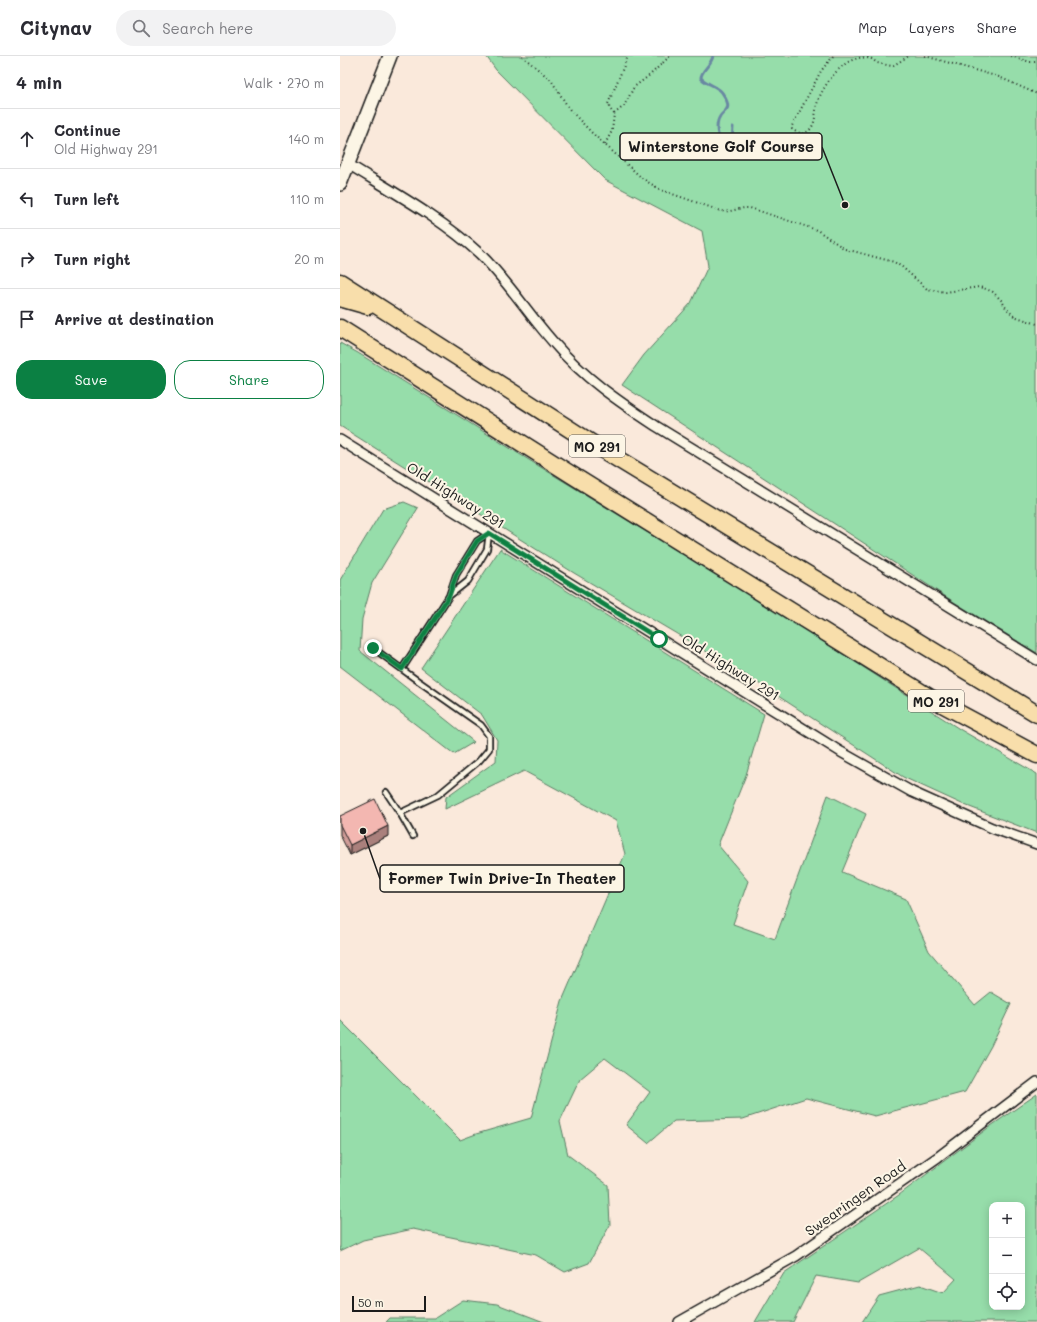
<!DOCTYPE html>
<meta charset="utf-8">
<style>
:root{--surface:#fff;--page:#f2f2f3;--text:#2b2b33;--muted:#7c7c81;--line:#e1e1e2;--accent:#0b8043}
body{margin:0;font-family:Mali,sans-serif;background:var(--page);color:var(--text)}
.controls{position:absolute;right:12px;bottom:12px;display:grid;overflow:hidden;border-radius:8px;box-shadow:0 2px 10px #0003}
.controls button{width:36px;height:36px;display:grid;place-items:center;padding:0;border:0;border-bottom:1px solid var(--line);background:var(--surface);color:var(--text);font:20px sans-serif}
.scale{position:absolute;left:12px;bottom:10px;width:74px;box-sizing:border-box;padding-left:4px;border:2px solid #1c1c1c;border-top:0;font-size:11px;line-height:14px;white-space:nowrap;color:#1c1c1c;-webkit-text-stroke:3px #fcf5e5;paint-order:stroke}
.stop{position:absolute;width:12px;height:12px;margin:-9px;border:3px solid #0b8043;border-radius:50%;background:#fff}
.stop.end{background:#0b8043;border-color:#fff;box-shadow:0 1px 4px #0008}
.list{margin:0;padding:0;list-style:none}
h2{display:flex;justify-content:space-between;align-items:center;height:52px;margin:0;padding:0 16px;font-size:17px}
h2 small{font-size:13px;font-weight:400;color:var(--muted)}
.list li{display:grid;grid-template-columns:26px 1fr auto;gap:12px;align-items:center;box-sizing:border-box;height:60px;padding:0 16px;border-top:1px solid var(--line)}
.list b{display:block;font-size:15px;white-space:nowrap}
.list p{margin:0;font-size:13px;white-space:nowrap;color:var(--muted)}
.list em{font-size:13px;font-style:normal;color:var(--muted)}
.actions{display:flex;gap:8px;padding:12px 16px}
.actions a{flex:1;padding:9px 0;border:1px solid var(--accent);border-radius:16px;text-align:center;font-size:14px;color:var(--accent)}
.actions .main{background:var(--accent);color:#fff}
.icon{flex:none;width:22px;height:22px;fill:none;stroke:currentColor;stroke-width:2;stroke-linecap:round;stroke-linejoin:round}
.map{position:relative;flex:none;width:697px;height:1266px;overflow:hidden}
header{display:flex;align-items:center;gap:24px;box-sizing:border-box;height:56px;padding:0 20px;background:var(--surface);border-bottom:1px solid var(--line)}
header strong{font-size:19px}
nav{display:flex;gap:22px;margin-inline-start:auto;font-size:14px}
.search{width:280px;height:36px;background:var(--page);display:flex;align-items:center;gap:10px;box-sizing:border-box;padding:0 14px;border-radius:22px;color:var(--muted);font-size:15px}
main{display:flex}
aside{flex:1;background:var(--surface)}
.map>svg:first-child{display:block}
.green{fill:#96ddaa;stroke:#597c63;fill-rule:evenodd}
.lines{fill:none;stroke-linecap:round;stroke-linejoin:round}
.stream{stroke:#6988a2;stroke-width:3}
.service-casing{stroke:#1c1c1c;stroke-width:8}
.minor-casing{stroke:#1c1c1c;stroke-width:12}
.secondary-casing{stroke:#1c1c1c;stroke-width:16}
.trunk-casing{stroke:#1c1c1c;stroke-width:19}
.path{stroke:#1c1c1c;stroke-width:2;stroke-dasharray:1 3;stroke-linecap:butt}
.service{stroke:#fcf5e5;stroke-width:4.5}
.minor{stroke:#fcf5e5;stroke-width:9}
.secondary{stroke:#fcf5e5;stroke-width:13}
.trunk{stroke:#f8deab;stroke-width:16}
.wall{fill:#d19d98;stroke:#1c1c1c}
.shaded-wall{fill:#aa807c;stroke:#1c1c1c}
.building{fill:#f3b7b1;stroke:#1c1c1c}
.route{stroke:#0b8043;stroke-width:5}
.labels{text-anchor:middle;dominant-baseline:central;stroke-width:4;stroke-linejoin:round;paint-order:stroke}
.shield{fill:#fcf5e5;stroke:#5f5d58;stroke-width:1}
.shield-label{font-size:13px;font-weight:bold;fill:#1c1c1c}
.street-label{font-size:14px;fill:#1c1c1c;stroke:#fcf5e5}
.leader{fill:none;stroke:#1c1c1c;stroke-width:1.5}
.callout-dot{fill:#1c1c1c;stroke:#fcf5e5;stroke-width:1.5}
.callout{fill:#fcf5e5;stroke:#1c1c1c;stroke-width:1.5}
.callout-label{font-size:15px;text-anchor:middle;font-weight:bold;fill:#1c1c1c}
</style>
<header>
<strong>Citynav</strong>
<div class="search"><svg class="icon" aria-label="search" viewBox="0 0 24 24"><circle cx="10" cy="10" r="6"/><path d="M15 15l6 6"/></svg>Search here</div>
<nav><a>Map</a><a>Layers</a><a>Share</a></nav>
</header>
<main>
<aside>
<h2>4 min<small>Walk · 270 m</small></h2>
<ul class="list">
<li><svg class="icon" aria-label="ahead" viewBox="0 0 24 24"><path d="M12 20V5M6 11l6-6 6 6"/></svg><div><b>Continue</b><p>Old Highway 291</p></div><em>140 m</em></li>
<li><svg class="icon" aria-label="left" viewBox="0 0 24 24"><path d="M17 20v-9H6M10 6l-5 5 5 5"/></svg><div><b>Turn left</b></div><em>110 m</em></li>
<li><svg class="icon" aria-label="right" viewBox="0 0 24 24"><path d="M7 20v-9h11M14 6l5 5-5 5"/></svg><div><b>Turn right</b></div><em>20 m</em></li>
<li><svg class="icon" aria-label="arrive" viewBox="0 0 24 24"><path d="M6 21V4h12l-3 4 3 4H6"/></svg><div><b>Arrive at destination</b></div></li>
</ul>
<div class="actions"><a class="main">Save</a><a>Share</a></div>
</aside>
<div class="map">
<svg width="697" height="1266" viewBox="0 0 697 1266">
<rect width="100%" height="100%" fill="#fae9db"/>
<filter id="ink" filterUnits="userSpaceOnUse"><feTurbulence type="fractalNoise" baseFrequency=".025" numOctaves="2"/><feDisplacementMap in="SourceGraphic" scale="8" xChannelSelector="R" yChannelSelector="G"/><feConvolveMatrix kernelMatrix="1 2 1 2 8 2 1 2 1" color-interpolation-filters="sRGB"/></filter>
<g filter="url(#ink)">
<path class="green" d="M146,0H697V597L614,546L282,329L304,299L351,247L368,210L362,175L265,124L156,14Z
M0,287L18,297L176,396L439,557L621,674L697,718V777L622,748L563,721L401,616L234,517L0,370Z
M64,446L78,452L32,527L22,563L20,595L134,686L114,698L0,610V524L43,453Z
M160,493L424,658L406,719L378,789L408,825L393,868L435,883L488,739L526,758L502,816L566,843L589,895L635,949L651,936L671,948L651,990L625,1036L535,1060L466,1042L403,1063L334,1065L308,1087L286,1069L310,1036L265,1002L240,1023L220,1065L228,1099L268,1129L270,1169L249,1207L225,1216L196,1199L73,1173L23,1184L0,1195V964L120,1084L136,1078L191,1062L222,945L285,798L276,765L184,715L105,753L106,741L156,705L157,684L142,659L81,612Z
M697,1038V1266H522L539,1240L580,1229L603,1237L616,1223L579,1192L518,1227L476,1220L453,1266H415L444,1217L559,1139L648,1072ZM652,1149H682V1251H652Z
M123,1244L157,1248L204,1266H46L50,1262H95Z"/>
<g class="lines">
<path class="stream" d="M373,0C371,10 361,14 361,22C367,29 379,30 383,38C395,57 381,53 378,65C375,75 380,86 385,94L392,86L393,71"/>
<defs>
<path id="service" d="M109,540L128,525L147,493L149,477
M33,592L74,622L141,669L149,680V693L139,705L98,739L60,757L73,780
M62,613L109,540L116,519L137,485L149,477
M46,736L60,757"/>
<path id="minor" d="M8,108C53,136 101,162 140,198C168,225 188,258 214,287C244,322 278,345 316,370L697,604
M0,384L501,696L572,736L652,772L697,788
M339,1266L456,1200L598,1101L697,1026"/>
<path id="secondary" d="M0,128L50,0"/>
<path id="trunk" d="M0,226L253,388L697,658
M0,242L28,250
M0,272L232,419L589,641L697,699"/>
</defs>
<use href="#service" class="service-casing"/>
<use href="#minor" class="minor-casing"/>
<use href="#secondary" class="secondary-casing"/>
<use href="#trunk" class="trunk-casing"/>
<path class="path" d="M182,0L211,24L230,54L252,77L303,123L321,134L381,155C391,157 399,151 410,152L477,174L505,193L554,206L562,211L587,233L606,236L639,231L646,233L653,236L662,245L666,252L674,260L697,268
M493,0L481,15L452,70V73C457,78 467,79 471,72C476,66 475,56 477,48C482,31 500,5 519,2C523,1 528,2 532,3
M528,0L537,7L552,10L569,0
M585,0L659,21L697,38
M671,0L690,6H697
M274,58L270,53L268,48L288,0
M265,88L272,75L274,58L284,50L294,31L310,19L330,0"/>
<use href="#service" class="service"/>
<use href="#minor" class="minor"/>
<use href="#secondary" class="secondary"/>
<use href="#trunk" class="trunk"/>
</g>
<path class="wall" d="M0,760L48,780L10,799L0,779Z"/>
<path class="shaded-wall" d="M48,770V780L10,799V789Z"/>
<path class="building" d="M35,743L48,770L10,789L0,769V760Z"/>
</g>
<g class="lines" filter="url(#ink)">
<path class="route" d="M33,592L62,613L109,540L116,519L137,485L149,477L319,583"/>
</g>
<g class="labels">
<g class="shield">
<rect x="229" y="379" width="56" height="22" rx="3"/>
<rect x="568" y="634" width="56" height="22" rx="3"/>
</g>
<g class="shield-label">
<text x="257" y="390">MO 291</text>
<text x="596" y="645">MO 291</text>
</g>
<g class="street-label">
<text transform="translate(116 439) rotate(32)">Old Highway 291</text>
<text transform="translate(391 611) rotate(32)">Old Highway 291</text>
<text transform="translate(515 1142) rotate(-35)">Swearingen Road</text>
</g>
</g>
<path class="leader" d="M505 149L482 91M23 775L40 823"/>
<g class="callout-dot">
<circle cx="505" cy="149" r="4"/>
<circle cx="23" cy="775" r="4"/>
</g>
<g class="callout">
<rect x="280" y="77" width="202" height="27" rx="4"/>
<rect x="40" y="809" width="244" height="27" rx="4"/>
</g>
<g class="callout-label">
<text x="381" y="96">Winterstone Golf Course</text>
<text x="162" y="828">Former Twin Drive-In Theater</text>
</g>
</svg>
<div class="controls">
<button>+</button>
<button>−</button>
<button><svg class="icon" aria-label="locate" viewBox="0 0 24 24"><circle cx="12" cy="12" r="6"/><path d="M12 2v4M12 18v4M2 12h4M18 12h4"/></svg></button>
</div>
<div class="scale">50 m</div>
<div class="stop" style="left:319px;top:583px"></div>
<div class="stop end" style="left:33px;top:592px"></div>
</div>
</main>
